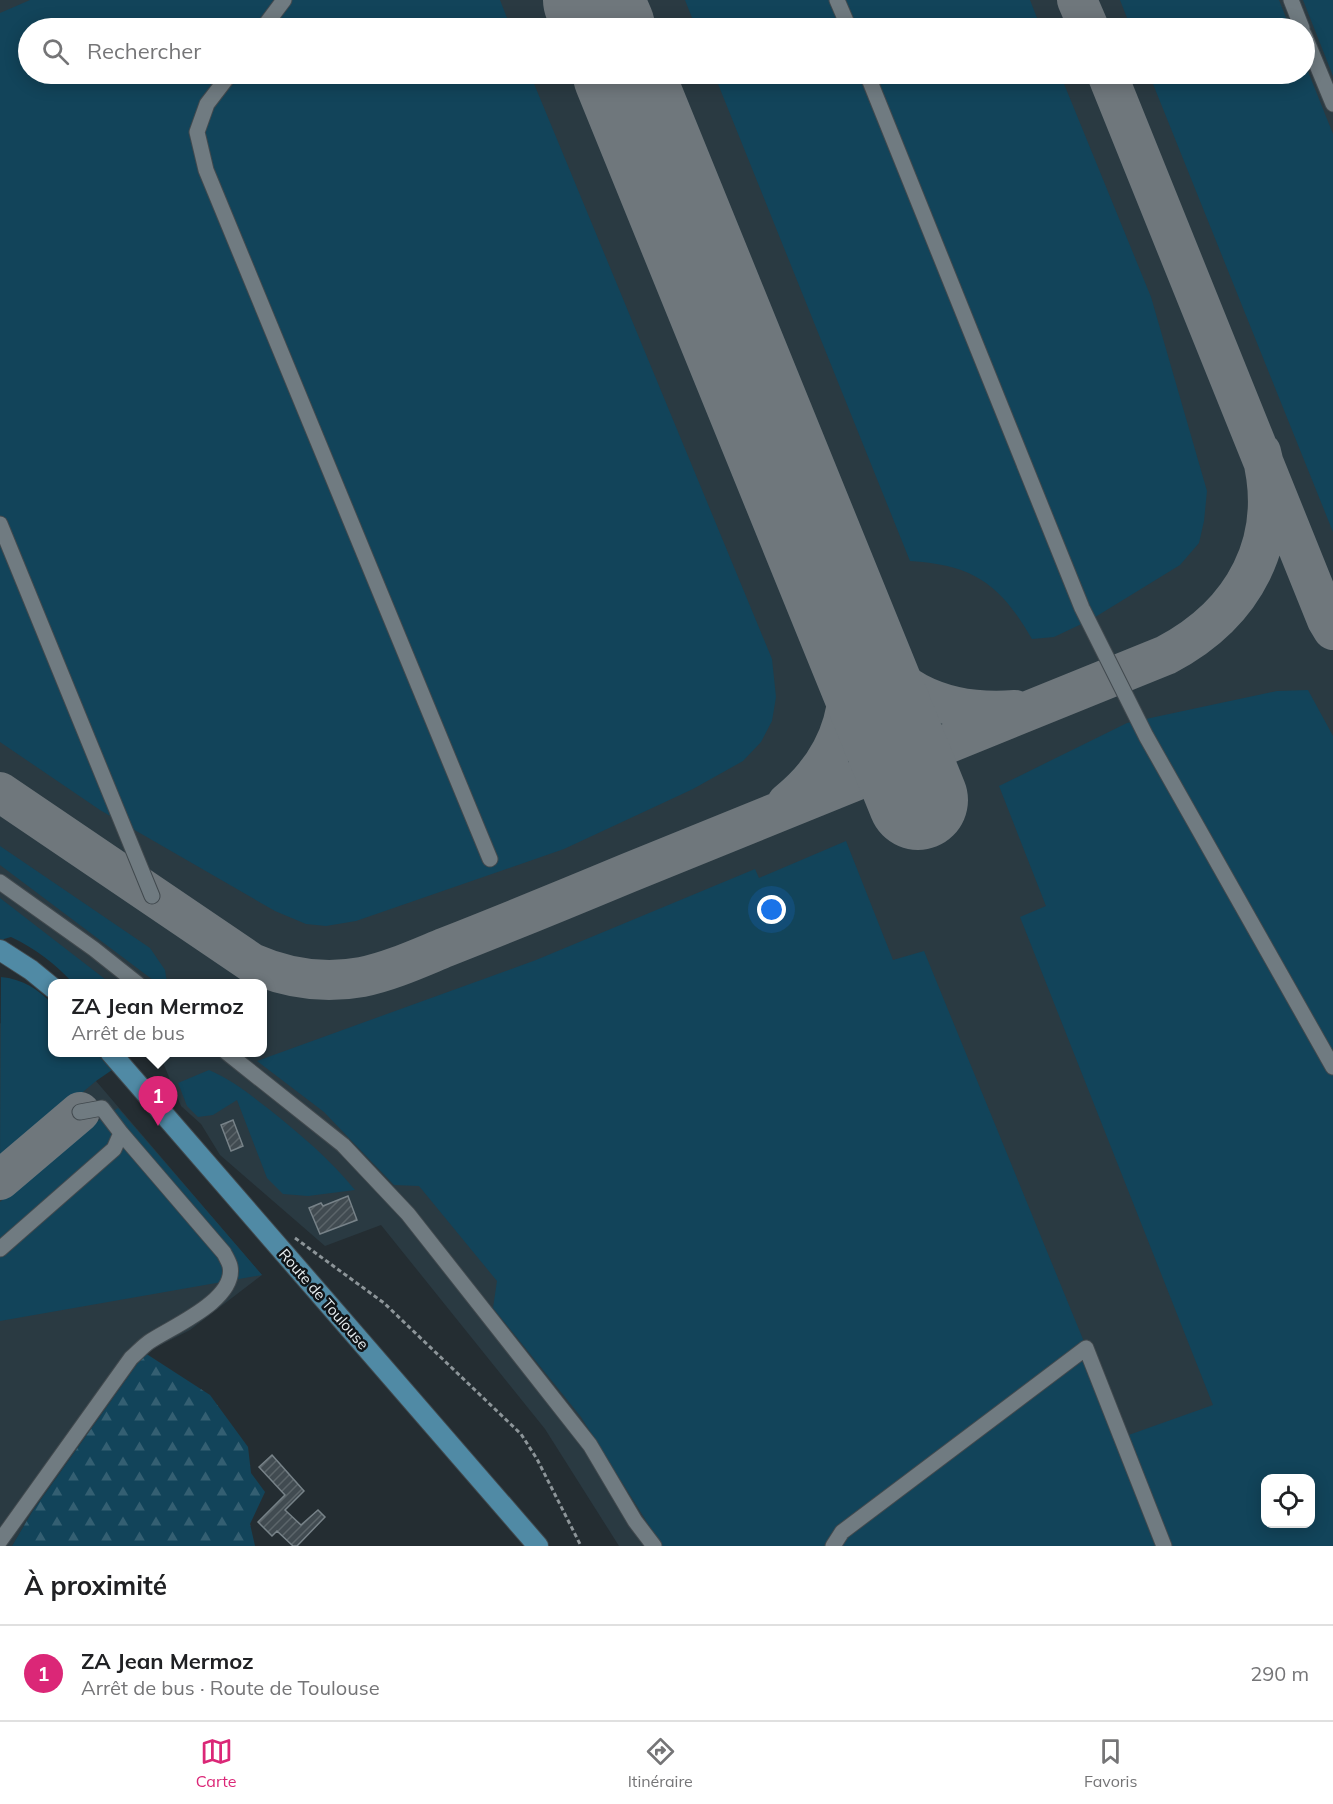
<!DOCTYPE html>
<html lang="fr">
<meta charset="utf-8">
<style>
:root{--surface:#fff;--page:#f2f2f2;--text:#202124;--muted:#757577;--line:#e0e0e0;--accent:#db2777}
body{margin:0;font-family:Mulish,sans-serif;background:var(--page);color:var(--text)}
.controls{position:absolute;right:18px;bottom:18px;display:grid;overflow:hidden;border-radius:12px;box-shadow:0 3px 15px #0003}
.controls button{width:54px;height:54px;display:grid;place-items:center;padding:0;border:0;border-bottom:2px solid var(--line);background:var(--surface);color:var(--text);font:30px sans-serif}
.you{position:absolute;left:772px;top:910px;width:21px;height:21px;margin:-15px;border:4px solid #fff;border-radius:50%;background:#1a73e8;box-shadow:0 0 0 9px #1a73e833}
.badge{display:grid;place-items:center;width:39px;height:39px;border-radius:50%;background:var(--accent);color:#fff;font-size:20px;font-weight:700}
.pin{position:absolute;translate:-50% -50px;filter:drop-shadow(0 2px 3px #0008)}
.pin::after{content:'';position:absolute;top:32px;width:21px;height:18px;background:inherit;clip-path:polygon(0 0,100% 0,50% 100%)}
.popup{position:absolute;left:48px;top:979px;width:219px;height:78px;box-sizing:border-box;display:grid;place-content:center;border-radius:12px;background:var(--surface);filter:drop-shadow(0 2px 4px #0005);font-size:20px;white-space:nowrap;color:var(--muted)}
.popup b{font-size:22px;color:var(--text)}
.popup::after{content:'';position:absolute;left:50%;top:100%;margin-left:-12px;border:12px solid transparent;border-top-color:var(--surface)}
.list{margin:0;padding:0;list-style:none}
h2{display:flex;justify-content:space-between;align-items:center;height:78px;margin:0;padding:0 24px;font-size:26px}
h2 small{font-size:20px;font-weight:400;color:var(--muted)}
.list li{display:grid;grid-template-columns:39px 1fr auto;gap:18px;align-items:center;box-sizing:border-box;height:96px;padding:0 24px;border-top:2px solid var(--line)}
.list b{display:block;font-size:22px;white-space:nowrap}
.list p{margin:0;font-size:20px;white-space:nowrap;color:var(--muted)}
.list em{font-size:20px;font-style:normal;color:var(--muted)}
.icon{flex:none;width:33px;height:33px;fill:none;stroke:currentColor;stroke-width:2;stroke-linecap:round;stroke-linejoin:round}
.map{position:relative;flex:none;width:1333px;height:1546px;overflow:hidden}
.search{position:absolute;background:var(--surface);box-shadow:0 3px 15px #0003;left:18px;right:18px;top:18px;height:66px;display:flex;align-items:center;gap:15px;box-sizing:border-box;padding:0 21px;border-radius:33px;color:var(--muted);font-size:22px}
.sheet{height:174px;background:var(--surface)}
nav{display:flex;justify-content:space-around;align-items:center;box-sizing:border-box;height:84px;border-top:2px solid var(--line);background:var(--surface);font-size:16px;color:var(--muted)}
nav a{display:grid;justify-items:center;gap:3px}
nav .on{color:var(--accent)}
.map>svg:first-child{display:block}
.built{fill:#2a3a42;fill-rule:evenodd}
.grass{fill:#12445a;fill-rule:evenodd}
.forest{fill:url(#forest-firs)}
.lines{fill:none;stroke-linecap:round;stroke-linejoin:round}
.taxiway{stroke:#6f777c;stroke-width:40}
.runway{stroke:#6f777c;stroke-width:100}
.building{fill:url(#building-hatch);stroke:#778288;stroke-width:1.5}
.minor-casing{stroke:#41494e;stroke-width:17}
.major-casing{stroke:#41494e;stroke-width:22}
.path{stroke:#8d9599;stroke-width:3;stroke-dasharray:4.5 3;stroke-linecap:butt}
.minor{stroke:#707b81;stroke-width:15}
.major{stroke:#508aa5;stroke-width:20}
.labels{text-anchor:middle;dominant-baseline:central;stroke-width:5;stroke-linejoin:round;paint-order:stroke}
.street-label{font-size:15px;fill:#e7eef1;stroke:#101417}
</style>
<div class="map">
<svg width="1333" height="1546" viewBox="0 0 1333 1546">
<defs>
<pattern id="forest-firs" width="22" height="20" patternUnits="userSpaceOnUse" patternTransform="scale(1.5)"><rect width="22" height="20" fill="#12445a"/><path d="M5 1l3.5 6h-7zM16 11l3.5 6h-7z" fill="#345f72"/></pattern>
<pattern id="building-hatch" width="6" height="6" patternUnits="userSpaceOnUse" patternTransform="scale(1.5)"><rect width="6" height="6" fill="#414b51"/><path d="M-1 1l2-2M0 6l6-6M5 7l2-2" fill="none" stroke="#5c656a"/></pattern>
</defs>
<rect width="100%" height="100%" fill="#242d32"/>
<path class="built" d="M0,0H1333V1546H619L545,1429L381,1225L325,1246L220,1155L201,1124L181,1106L159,1053L263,1052V984L101,983L0,905ZM28,28H1304V74H28ZM1266,1478H1310V1524H1266Z
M0,1023L53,1052L96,1081L262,1275L190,1330L145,1353L32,1512L12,1546H0Z"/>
<path class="grass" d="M30,0H500L511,28H28V74H530L772,659L776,697L772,721L761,742L743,761L693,789L564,849L356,921L326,926L306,924L275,911L100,810L0,742V13Z
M685,0H1030L1041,28H696Z
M1120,0H1279L1290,28H1131Z
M1303,0H1333V76Z
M1305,64L1333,134V532L1149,74H1304Z
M714,74H1060L1151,297L1207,491L1204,521L1199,543L1180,565L1092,619L1054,637L1032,639C1000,584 974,565 910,561Z
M1308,690L1333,736V1546H662L581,1417L493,1308L497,1281L419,1186L394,1185L324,1112L257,1061L536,960L755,869L759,878L846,841L893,960L924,951L1123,1437L1213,1405L1020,917L1046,906L999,786L1127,723L1277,691ZM1266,1478H1310V1524H1266Z
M0,846L150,948L165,970L167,983H157L0,865Z
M0,898L110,983H73C54,963 36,949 11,937L4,939L0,944Z
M1,977C22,979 39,989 53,1005V1052L96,1053L112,1070L96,1081L0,1162Z
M209,1070C234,1081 249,1094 270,1110C301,1135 330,1159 355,1190L308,1196L283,1194L267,1178L237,1100L213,1115L198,1117L187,1106L178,1083Z
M118,1108L262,1275L0,1321V1202L78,1134Z"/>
<path class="forest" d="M145,1353L210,1395L248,1447L251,1473L265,1492L250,1524L255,1546H12L32,1512Z"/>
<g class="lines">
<path class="taxiway" d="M1077,0L1089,28
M1107,74L1327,620L1333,630
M847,624C888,687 938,716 1015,710
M0,792L252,963C288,979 324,984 362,977C391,971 419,958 446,947C507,923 568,898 628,873C807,800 987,728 1166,655C1244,614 1285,540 1261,452
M787,803C848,754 855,697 847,624
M0,1180L80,1112"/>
<path class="runway" d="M593,0L605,28
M623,74L918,800"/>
</g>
<path class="building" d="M233,1120L243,1146L231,1151L221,1125Z
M348,1196L357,1220L320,1234L309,1208L321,1203L323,1206Z
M272,1455L304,1491L285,1510L301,1525L318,1510L325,1517L297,1546H293L277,1531L272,1536L258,1522L285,1495L259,1467Z"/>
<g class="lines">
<defs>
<path id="minor" d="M837,0L849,28
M1291,0L1302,28
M263,28L284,0
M1304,34L1333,104
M230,74L207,104L197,132L206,170L490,859
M867,74L1082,608L1146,736L1333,1067
M0,524L152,896
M0,882L94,949L138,984
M226,1052L343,1145L408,1214L590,1445L635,1521L654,1546
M0,1249L114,1149L121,1133L102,1108L80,1112
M0,1541L131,1358C137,1353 142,1347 149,1342C171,1327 237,1300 230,1266C229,1262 226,1257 224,1253L121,1133
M833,1546L842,1532L1086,1348L1164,1546"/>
<path id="major" d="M0,950L31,970L53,988
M110,1052L538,1546"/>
</defs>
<use href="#minor" class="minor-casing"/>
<use href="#major" class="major-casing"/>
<path class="path" d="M295,1238L384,1303L521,1434L537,1459L581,1546"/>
<use href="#minor" class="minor"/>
<use href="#major" class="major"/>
</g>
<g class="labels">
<g class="street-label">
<text transform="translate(324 1299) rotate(49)">Route de Toulouse</text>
</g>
</g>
</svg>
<div class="controls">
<button><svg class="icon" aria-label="locate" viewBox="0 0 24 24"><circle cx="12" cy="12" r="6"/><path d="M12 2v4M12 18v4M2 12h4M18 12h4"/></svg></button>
</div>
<div class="you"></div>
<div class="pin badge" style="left:158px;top:1126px">1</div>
<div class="popup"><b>ZA Jean Mermoz</b>Arrêt de bus</div>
<div class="search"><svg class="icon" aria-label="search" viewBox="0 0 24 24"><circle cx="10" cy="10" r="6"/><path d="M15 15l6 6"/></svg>Rechercher</div>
</div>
<section class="sheet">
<h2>À proximité<small></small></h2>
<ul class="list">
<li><span class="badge">1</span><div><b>ZA Jean Mermoz</b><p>Arrêt de bus · Route de Toulouse</p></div><em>290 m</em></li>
</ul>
</section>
<nav>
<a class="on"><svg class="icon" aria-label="map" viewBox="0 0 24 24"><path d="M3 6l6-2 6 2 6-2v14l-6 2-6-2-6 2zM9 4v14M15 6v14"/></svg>Carte</a>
<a><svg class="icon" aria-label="directions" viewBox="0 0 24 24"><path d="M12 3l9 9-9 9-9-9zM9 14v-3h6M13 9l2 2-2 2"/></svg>Itinéraire</a>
<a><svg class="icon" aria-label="saved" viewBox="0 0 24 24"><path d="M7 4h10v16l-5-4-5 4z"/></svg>Favoris</a>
</nav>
